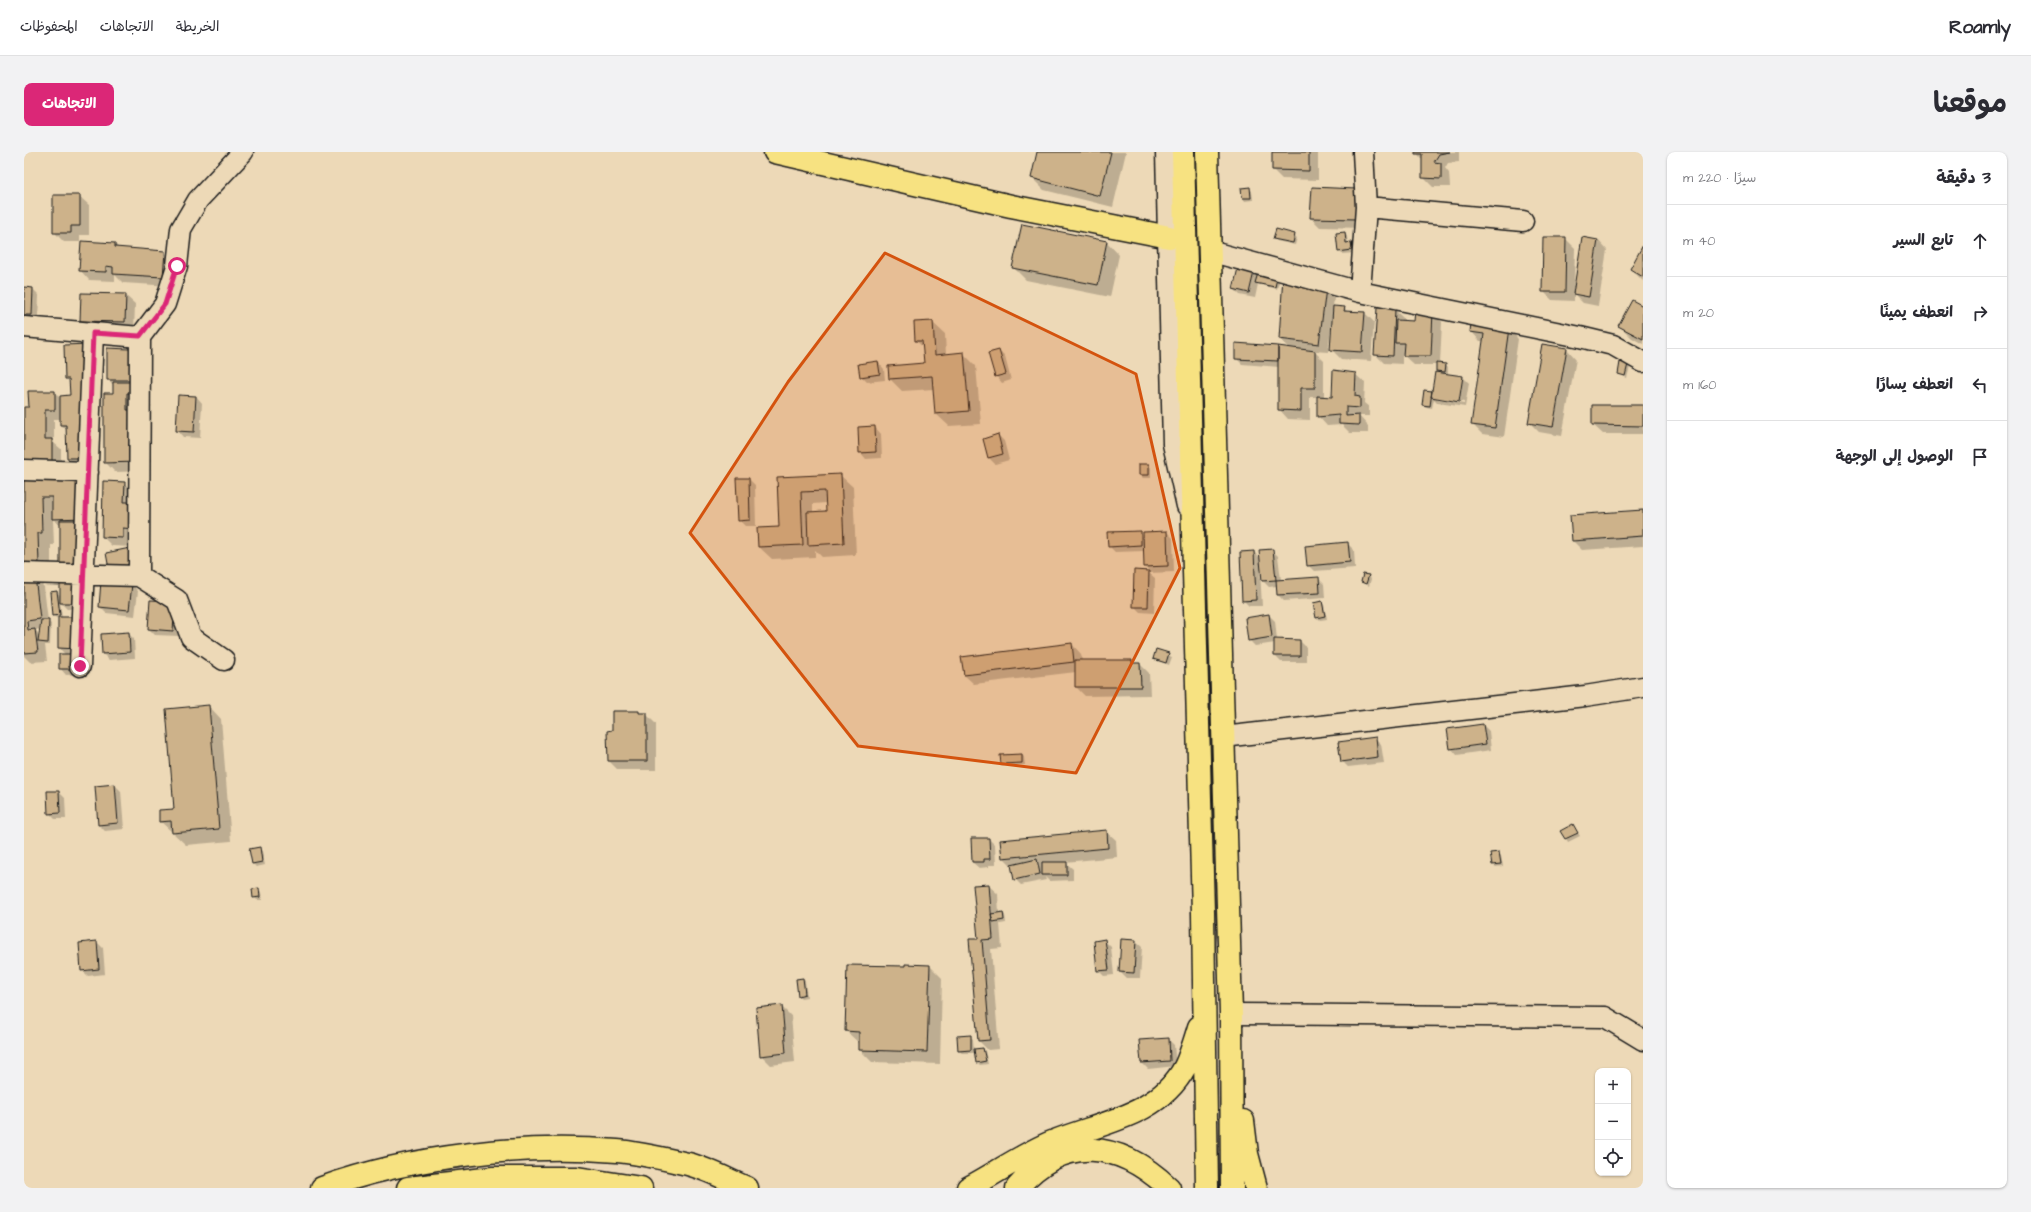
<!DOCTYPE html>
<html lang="ar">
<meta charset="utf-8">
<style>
:root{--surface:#fff;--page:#f2f2f3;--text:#2b2b33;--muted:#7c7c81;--line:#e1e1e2;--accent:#db2777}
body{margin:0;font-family:"Architects Daughter","Playpen Sans Arabic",sans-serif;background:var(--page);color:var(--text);direction:rtl}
.controls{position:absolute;right:12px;bottom:12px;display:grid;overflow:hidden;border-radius:8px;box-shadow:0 1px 3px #0004}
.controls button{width:36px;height:36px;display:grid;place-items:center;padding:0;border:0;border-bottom:1px solid var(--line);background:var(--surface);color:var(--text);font:20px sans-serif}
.stop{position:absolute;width:12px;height:12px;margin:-9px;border:3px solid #db2777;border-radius:50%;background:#fff}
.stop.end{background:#db2777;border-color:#fff;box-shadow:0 1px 4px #0008}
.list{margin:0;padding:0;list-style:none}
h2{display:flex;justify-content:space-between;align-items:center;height:52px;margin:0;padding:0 16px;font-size:17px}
h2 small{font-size:13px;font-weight:400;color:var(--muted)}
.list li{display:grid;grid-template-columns:26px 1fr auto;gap:12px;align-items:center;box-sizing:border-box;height:72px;padding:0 16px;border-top:1px solid var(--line)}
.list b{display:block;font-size:15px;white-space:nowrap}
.list em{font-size:13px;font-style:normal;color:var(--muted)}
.icon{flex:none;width:22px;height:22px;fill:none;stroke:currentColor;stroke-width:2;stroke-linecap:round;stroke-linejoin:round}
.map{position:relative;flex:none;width:1619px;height:1036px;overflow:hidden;direction:ltr;border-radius:8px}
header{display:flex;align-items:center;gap:24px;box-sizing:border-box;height:56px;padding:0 20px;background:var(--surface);border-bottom:1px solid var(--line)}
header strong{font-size:19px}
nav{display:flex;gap:22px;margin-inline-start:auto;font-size:14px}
.intro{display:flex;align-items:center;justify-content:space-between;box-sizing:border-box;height:96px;padding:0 24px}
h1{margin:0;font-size:28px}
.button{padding:10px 18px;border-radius:8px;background:var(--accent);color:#fff;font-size:14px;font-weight:700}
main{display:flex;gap:24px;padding:0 24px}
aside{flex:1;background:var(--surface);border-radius:8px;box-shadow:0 1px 3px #0004}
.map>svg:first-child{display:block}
.shadow{fill:#0003;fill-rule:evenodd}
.building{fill:#cdb28a;stroke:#1c1c1c}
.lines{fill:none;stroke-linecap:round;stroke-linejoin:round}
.minor-casing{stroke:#1c1c1c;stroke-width:23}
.major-casing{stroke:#1c1c1c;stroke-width:25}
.highway-casing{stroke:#1c1c1c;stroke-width:25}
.minor{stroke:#edd9b7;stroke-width:20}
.major{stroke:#f7e281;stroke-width:22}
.highway{stroke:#f7e281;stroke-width:22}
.route{stroke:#db2777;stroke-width:5}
.marked{fill:#d4530e;fill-opacity:0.2;stroke:#d4530e;stroke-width:3;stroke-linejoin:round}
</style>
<header>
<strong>Roamly</strong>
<nav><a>الخريطة</a><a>الاتجاهات</a><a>المحفوظات</a></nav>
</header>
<div class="intro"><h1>موقعنا</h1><a class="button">الاتجاهات</a></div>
<main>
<aside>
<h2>3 دقيقة<small>سيرًا · 220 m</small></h2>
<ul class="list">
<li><svg class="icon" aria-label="ahead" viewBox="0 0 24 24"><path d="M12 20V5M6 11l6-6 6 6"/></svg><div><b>تابع السير</b></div><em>40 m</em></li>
<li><svg class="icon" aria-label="right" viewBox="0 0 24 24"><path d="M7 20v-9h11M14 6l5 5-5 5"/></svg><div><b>انعطف يمينًا</b></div><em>20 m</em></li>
<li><svg class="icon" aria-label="left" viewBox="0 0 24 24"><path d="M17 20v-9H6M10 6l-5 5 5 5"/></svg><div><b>انعطف يسارًا</b></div><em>160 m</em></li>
<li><svg class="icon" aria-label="arrive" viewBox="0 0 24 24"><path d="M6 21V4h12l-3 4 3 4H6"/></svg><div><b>الوصول إلى الوجهة</b></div></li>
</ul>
</aside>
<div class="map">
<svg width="1619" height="1036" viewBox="0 0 1619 1036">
<rect width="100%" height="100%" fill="#edd9b7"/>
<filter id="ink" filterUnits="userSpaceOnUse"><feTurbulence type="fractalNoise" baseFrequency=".025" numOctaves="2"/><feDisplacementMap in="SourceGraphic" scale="8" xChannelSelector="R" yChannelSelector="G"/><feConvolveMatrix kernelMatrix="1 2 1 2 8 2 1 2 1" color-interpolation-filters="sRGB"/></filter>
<g filter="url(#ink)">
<path class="shadow" d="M1014,0H1102L1089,55L1020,38L1008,26Z
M1249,0H1294V28L1258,27L1249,18Z
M1392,0H1435V10L1424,11L1421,16L1425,21L1426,35H1409L1399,25V9Z
M1225,36L1228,39L1229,48L1221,49L1219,46Z
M1332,38L1341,76L1296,75L1287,66Z
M55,44L65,53V83H56V90H40L30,80Z
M998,73L1083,90L1095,103L1086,145L1002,128L989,115Z
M1320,82L1323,84L1324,92L1327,91L1330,94V101L1318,102L1315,99Z
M1270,83L1273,86L1271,93L1253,89L1250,86Z
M1541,86L1551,96L1550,133L1559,86L1574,88L1583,98L1574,154L1559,151L1550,142V149L1528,148L1519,139Z
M91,92L95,96L141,100L150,109L148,134L99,131L91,123V129L65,128L56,118Z
M1619,95V129L1607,117Z
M1229,121L1234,125L1252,127L1255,130L1253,137L1234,132L1231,146L1216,143L1210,137Z
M0,136L9,137L15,143L14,169L0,168Z
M1301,137L1310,146L1309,155L1320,156L1324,160L1341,161L1350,170L1347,209L1317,207L1307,197L1309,167H1308L1304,200L1290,199L1300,209V245L1309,246L1331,222L1341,231L1340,251L1345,255V264H1335L1344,274V281H1326L1318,273L1303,274L1294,264V245H1286V268L1264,267L1255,257V215L1218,212L1212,206L1267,197L1256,187Z
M101,143L111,152L110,179L67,178L57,168Z
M1619,155V192L1608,186L1596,174Z
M1371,158L1380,167V170H1391L1408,160L1418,170L1416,212L1422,213L1424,215V223L1439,225L1445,231L1441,255L1414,251L1410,247L1408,256L1402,255L1399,253L1409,242L1415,221L1413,219V213H1390L1378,202V212L1360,211L1351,202ZM1413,245L1440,250V252L1413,247Z
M908,170L921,182L922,203L939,201L952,214L957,272L925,274L912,262L910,237L878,239L866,227L901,212L900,196L892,189Z
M1485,177L1494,187L1480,285L1458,282L1448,272L1460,189H1456L1447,179Z
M1543,197L1552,207L1538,284L1515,280L1506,271Z
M106,198L122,319L91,320L81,310L90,242V234L84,227Z
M975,199L981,205L987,228L978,231L972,224Z
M72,203L53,315L44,306L43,278L37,273V267H30V291L37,297V320H7L0,256H6L30,240L37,247L47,244V230L42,226Z
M854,210L860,217L861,228L843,230L837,224Z
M1603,212L1606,215L1603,226L1595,222Z
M172,244L178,251L176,286L159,285L153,278Z
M1619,254V282H1579L1569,273Z
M851,275L857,282L858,306L842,307L836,300Z
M974,283L980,289L985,308L971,312L965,306Z
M1125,313L1127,316V326H1119L1116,323Z
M816,323L829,335L832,403L798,405L791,398V405L748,407L735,395L756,376L754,326ZM802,351L803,360L789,361V352Z
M0,324L72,335L73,378H68L46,421L37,412V374L29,367L30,393H27V426H12L20,435L24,469L27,472L26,493H21L23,509L6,510L0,504ZM16,477L15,482L11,478Z
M725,327L731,333L732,374H721L715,368Z
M100,331L110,340L108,395L88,394L79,385Z
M1619,359V394L1558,398L1549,389L1547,364Z
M1116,380L1120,384L1143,380L1149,386L1150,420L1125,421L1131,426L1130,461L1116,460L1110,454L1111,419L1127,420L1121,415V399L1091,400L1085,394Z
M1324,392L1330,398L1331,416L1290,419L1284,413Z
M1248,398L1254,404L1257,428L1294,426L1300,432L1301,446L1260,449L1254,443L1253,434L1245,435L1239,429L1238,418H1236L1238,454H1225L1219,448L1230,400L1237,407Z
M1345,424L1347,427L1345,434L1338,429Z
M78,430L108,433L114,439L111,464L82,461L76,455Z
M33,440L37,444L63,456L43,457L36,450L38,466L59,522L42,523L36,516L42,503L35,496V465L32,466L29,463Z
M1298,450L1300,453L1303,467L1296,468L1293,465Z
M157,456L155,484L131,483L125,477Z
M1245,463L1251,469L1253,488L1276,489L1282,495V510H1257L1251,504V491L1231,494L1225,488Z
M104,481L110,487L111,506L85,508L79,502Z
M1048,492L1057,502L1058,509H1107L1110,512H1116L1125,521L1126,543L1061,544L1052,535V520L950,532L940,523Z
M1133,498L1148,505L1145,513L1130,507Z
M185,554L197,567L207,689L162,693L136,669L151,658Z
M614,560L617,562H622L632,572V618H594L585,609L589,579Z
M1459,573L1465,579L1467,598L1433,603L1427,596Z
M1351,586L1357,592L1360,611L1324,615L1318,609Z
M998,603L1000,605L1001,613L981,614L978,612Z
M91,633L97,639L100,677L81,679L75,673Z
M35,640L41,646L42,667H31L25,661Z
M1549,673L1556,684L1544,690L1538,679Z
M1082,679L1092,688L1093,705L1041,710L1049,717V728L1025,729L1021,725L1022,728L997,733L991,727L989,715L979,705Z
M965,687L971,693L972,713H965V715L955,716L948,710Z
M235,696L238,699L241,713L232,715L229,712L226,698Z
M1475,701L1477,704L1479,714L1472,715L1469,713Z
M964,733L974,742L975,761H978L981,763L982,771L976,772L978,796L967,797L975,897L964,898L955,889V788Z
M234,737L237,740L238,748H233L230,745Z
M1081,789L1087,795L1090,823L1080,824L1074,818Z
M1111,789L1118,795L1116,826H1102L1096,820Z
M73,790L79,796L81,822L64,824L58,818Z
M906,814L918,826L916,912L848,910L836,898V892L822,879L882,815Z
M779,827L781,829L783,845L777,846L774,843Z
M757,854L767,864L771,910L747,913L737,903Z
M946,884L949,887L950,899L959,897L961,899L964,912L956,913L953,910L951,901H938L935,899Z
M1144,887L1150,893L1152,914L1124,917L1118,911Z"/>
<path class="building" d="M1013,0H1087L1076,44L1007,26Z
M1248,0H1285V19L1248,18Z
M1391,0H1426L1415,2L1410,10L1417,11V27L1398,26V2H1391Z
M1226,35L1227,46H1218L1217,36Z
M1288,35L1332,37V67L1286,66Z
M29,43H56V74H47V81H29Z
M998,72L1083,89L1074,133L988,116Z
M1252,77L1271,82L1269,91L1249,87Z
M1321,80L1322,91L1327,90L1328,98L1314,100L1312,81Z
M1519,85H1542L1541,140H1518Z
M1558,85L1574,88L1565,145L1549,142Z
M57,89L91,91V95L141,99L139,125L89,122V115L82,114V120L55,119Z
M1619,93V125L1606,117Z
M1214,116L1230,120L1225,141L1209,137Z
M1234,121L1253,126L1251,135L1231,131Z
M1259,124L1302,136L1295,192L1255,187Z
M0,135L9,136L8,163H0Z
M57,141L102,142L101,170L56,169Z
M1608,148L1619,154V187L1594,174Z
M1309,154L1321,155L1320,159L1341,160L1338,200L1306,198Z
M1353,156L1371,157L1369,204L1350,203Z
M1391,159H1409L1407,204H1379L1380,191H1371L1372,168L1390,169Z
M909,169L911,203L940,200L945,259L911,262L908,224L865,227L864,214L900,211L898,189H891L890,170Z
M1447,171L1485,176L1471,276L1447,273L1460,182L1446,180Z
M106,186L115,228H83V196L105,197Z
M1211,191L1254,194V209L1211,207Z
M64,192L63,306H43L42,273H36V244L46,243L45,227H41L40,193Z
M1518,192L1543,196L1529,275L1504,271Z
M1254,194L1291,199V236H1277V259L1254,258Z
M975,198L982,222L971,225L964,201Z
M854,209L856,222L836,225L834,212Z
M1596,210L1604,212L1601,224L1594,222Z
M1412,211L1422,212L1421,220L1412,219Z
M1309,218L1332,221L1331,244L1336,245V256L1322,255V264L1335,263V273L1315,272V263L1293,265V244L1308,245Z
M1411,220L1439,224L1435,250L1407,245Z
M89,230H114V241H103V258H112L113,310L80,311V241H89Z
M1400,238L1408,239L1406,254L1398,253Z
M4,239H31V258H21V287H28V311H0V255H5Z
M154,243L172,244L170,280L152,279Z
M1568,253H1619V274L1568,273Z
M851,274L852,300L835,301L834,275Z
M974,282L979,302L964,306L959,287Z
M1115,312H1125V323H1115Z
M60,321L61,366L28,367V345H17L18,381H14L15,413L0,414V323Z
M817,322L820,391L784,393L783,360L802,359L801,339L777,340L779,393L734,395L733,376L755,375L753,325Z
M712,326H725L726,368L714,369Z
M79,329L101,330L100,350H111L110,377L99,376V386L78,385Z
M1619,358V384L1548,389L1546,363Z
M36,368H59V412H36Z
M1117,379V393L1084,395L1083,380Z
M1143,379L1144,414L1120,415L1119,380Z
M1324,390L1326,410L1283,414L1281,394Z
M106,396L109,412L85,417L82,401Z
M1249,397L1252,428L1238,429L1235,398Z
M1230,399L1232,448L1218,449L1216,400Z
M1110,418L1125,419L1124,455H1109Z
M1339,422L1345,423L1342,432L1337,430Z
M11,424L16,467L3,469L4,478L11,477L14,500L0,501V425Z
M1295,425L1296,441L1253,443L1252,428Z
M77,429L108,432L105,458L75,455Z
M36,432H57V451H36Z
M33,439L36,463L28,464L26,440Z
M126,448L151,449L149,479L124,477Z
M1298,449L1301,464L1292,466L1289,451Z
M1245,462L1248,485L1224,489L1221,466Z
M34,465H55L54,497L34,496Z
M17,468H25L24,491L14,490Z
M105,480L106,500L78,502L77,482Z
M1250,487L1276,488V504H1250Z
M1048,491L1050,510L940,523L937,505Z
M1132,497L1145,501L1142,511L1129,507Z
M35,502H53V517H35Z
M1051,508H1108V511H1116L1117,535H1051Z
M185,553L195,677L148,681L147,669L135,670V658L150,657L142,557Z
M588,559H615V561H623V609H584L583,579L588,578Z
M1459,572L1462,592L1426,597L1423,577Z
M1352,585L1354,605L1317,610L1314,590Z
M998,602V611L977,612L976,603Z
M91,632L94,671L74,673L71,634Z
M23,639H35L36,661L24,662Z
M1549,672L1554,681L1541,687L1536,679Z
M1083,678L1084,696L978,706L976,688Z
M947,686H965L966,707H960V710H948Z
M236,695L238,710L228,712L225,697Z
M1475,700L1477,712L1468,713L1466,701Z
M1013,707L1016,722L990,728L987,713Z
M1018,710H1043V723H1018Z
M965,732L969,787L958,788L966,888L954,889L945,787H954L949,733Z
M235,736L236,745L229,746L228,737Z
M979,760L980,768L969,770L967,762Z
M1081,787L1085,818L1073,819L1070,789Z
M1097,787L1112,788L1110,821L1095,820Z
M73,789L75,817L57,819L55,791Z
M881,812L906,813L903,900L835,898V880L821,879L823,813L881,814Z
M779,826L781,842L774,844L772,827Z
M758,853L762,901L736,904L732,856Z
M947,883V898L934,899L933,884Z
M1145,886L1146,909L1117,911L1115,888Z
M959,896L962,909L952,911L950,897Z"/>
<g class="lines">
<defs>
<path id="minor" d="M1142,0L1149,292L1163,354
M1342,55L1499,69
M1185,99L1336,140L1556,185L1589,193L1619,210
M1336,140L1342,55L1339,0
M0,175L116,185L115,424
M116,185L141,152L153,114L157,77L174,48L219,0
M0,318L64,320
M0,421L115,424L153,448L167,485L200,508
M56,514L69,181
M1199,585L1561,544L1619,535
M1207,862L1581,865L1619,888"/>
<path id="major" d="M751,0L987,54L1145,85"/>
<path id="highway" d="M1159,0L1179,761L1183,1036
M1183,0L1207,862L1208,1036
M1219,969L1223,1002L1232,1036
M298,1036C387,1004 499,991 593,999C616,1001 641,1007 664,1012C684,1017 704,1028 723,1036
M384,1036L469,1026H553L617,1036
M944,1036C970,1022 995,1005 1021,993C1070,971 1133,967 1161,915C1167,902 1171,888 1175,875
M993,1036C1040,981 1095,989 1145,1036"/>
</defs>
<use href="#minor" class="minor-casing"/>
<use href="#major" class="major-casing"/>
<use href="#highway" class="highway-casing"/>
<use href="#minor" class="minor"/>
<use href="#major" class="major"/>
<use href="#highway" class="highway"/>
</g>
</g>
<g class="lines" filter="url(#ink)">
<path class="route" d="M56,514L69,181L116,184L141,152L153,114"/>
</g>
<path class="marked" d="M861,101L1112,222L1156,416L1052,621L834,594L666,381L764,230Z"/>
</svg>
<div class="controls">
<button>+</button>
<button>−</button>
<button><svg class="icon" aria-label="locate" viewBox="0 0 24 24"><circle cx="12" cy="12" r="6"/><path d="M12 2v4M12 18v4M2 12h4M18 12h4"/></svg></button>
</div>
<div class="stop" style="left:153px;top:114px"></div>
<div class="stop end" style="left:56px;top:514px"></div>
</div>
</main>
